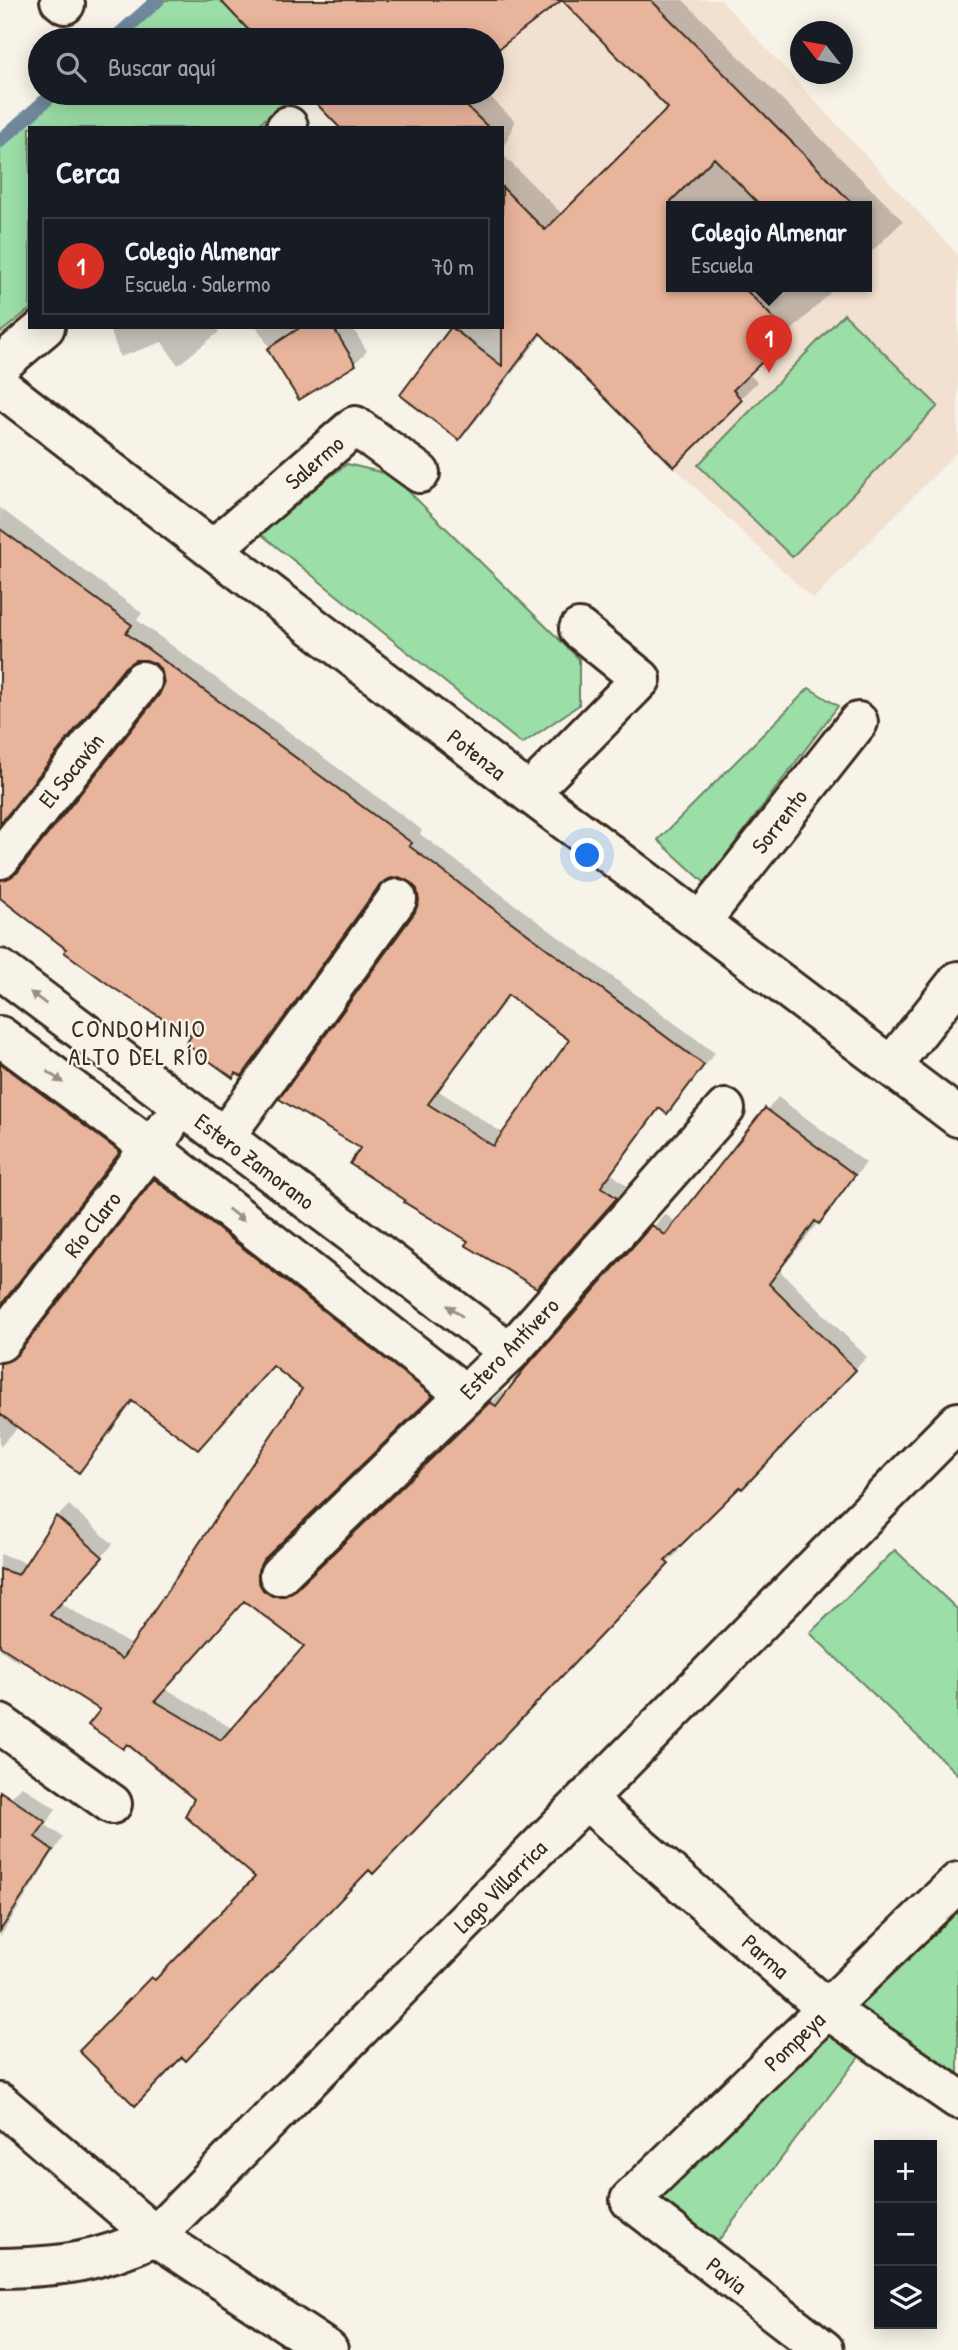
<!DOCTYPE html>
<html lang="es">
<meta charset="utf-8">
<style>
:root{--surface:#171b24;--page:#20242c;--text:#f1f3f6;--muted:#9ea1a6;--line:#363941;--accent:#d93025}
body{margin:0;font-family:"Patrick Hand",sans-serif;background:var(--page);color:var(--text)}
.controls{position:absolute;right:21px;bottom:21px;display:grid;overflow:hidden;border-radius:0px;box-shadow:0 4px 18px #0003}
.controls button{width:63px;height:63px;display:grid;place-items:center;padding:0;border:0;border-bottom:2px solid var(--line);background:var(--surface);color:var(--text);font:35px sans-serif}
.compass{position:absolute;left:790px;top:21px;width:63px;height:63px;border-radius:50%;background:var(--surface);box-shadow:0 4px 18px #0003;rotate:301deg}
.you{position:absolute;left:588px;top:856px;width:24px;height:24px;margin:-18px;border:5px solid #fff;border-radius:50%;background:#1a73e8;box-shadow:0 0 0 10px #1a73e833}
.badge{display:grid;place-items:center;width:46px;height:46px;border-radius:50%;background:var(--accent);color:#fff;font-size:23px;font-weight:700}
.pin{position:absolute;translate:-50% -58px;filter:drop-shadow(0 2px 4px #0008)}
.pin::after{content:'';position:absolute;top:37px;width:24px;height:21px;background:inherit;clip-path:polygon(0 0,100% 0,50% 100%)}
.popup{position:absolute;left:666px;top:201px;width:206px;height:91px;box-sizing:border-box;display:grid;place-content:center;border-radius:0px;background:var(--surface);filter:drop-shadow(0 2px 5px #0005);font-size:23px;white-space:nowrap;color:var(--muted)}
.popup b{font-size:26px;color:var(--text)}
.popup::after{content:'';position:absolute;left:50%;top:100%;margin-left:-14px;border:14px solid transparent;border-top-color:var(--surface)}
.list{margin:0;padding:0;list-style:none}
h2{display:flex;justify-content:space-between;align-items:center;height:91px;margin:0;padding:0 28px;font-size:30px}
h2 small{font-size:23px;font-weight:400;color:var(--muted)}
.list li{display:grid;grid-template-columns:46px 1fr auto;gap:21px;align-items:center;box-sizing:border-box;height:98px;margin:0 14px 14px;padding:0 14px;border:2px solid var(--line);border-radius:0px}
.list b{display:block;font-size:26px;white-space:nowrap}
.list p{margin:0;font-size:23px;white-space:nowrap;color:var(--muted)}
.list em{font-size:23px;font-style:normal;color:var(--muted)}
.icon{flex:none;width:38px;height:38px;fill:none;stroke:currentColor;stroke-width:2;stroke-linecap:round;stroke-linejoin:round}
.map{position:relative;flex:none;width:958px;height:2350px;overflow:hidden}
.search{position:absolute;background:var(--surface);box-shadow:0 4px 18px #0003;left:28px;top:28px;width:476px;height:77px;display:flex;align-items:center;gap:18px;box-sizing:border-box;padding:0 24px;border-radius:38px;color:var(--muted);font-size:26px}
.panel{position:absolute;background:var(--surface);box-shadow:0 4px 18px #0003;left:28px;top:126px;width:476px;height:203px;border-radius:0px}
.map>svg:first-child{display:block}
.built{fill:#f2e0d1;fill-rule:evenodd}
.green{fill:#9bdea8;stroke:#6b8463;stroke-width:2}
.shadow{fill:#0003;fill-rule:evenodd}
.lines{fill:none;stroke-linecap:round;stroke-linejoin:round}
.stream{stroke:#70889c;stroke-width:14}
.building{fill:#e8b49b;stroke:#3b2a1e;stroke-width:2;fill-rule:evenodd}
.minor-casing{stroke:#3b2a1e;stroke-width:44}
.minor{stroke:#f7f3e8;stroke-width:38}
.oneway{fill:#998e83}
.labels{text-anchor:middle;dominant-baseline:central;stroke-width:5;stroke-linejoin:round;paint-order:stroke}
.street-label{font-size:23px;fill:#3b2a1e;stroke:#f7f3e8}
.neighbourhood-label{font-size:24px;letter-spacing:2px;fill:#3b2a1e;stroke:#f7f3e8}
</style>
<div class="map">
<svg width="958" height="2350" viewBox="0 0 958 2350">
<rect width="100%" height="100%" fill="#f7f3e8"/>
<filter id="ink" filterUnits="userSpaceOnUse"><feTurbulence type="fractalNoise" baseFrequency=".0143" numOctaves="2"/><feDisplacementMap in="SourceGraphic" scale="14" xChannelSelector="R" yChannelSelector="G"/><feConvolveMatrix kernelMatrix="1 2 1 2 8 2 1 2 1" color-interpolation-filters="sRGB"/></filter>
<g filter="url(#ink)">
<path class="built" d="M220,0H721L958,255V451L813,599L674,467L502,294V128H340L306,93H492V40H258ZM671,207H867V287H671Z"/>
<path class="green" d="M158,0H220L258,40H113Z
M54,93H297L254,128H30V309L0,333V141Z
M844,314L938,406L792,557L698,465Z
M347,464L392,475L579,659V705L522,744L257,531Z
M809,688L838,706L705,883L658,840Z
M895,1550L958,1610V1775L810,1633Z
M958,1882V2099L872,2040L705,2258L630,2200Z"/>
<path class="shadow" d="M223,0H504L506,41L492,52V40H260Z
M564,0H683L903,221L867,256V207H671V287H836L748,373L757,382L674,465L543,333L476,421L459,438L403,395L454,327H502V154L563,215L671,108Z
M308,93H486L515,121L502,152V128H340Z
M109,327H215L219,332L178,365L162,342L120,357Z
M257,327H352L367,351L355,363L299,397Z
M0,508L142,613L137,620L422,830L420,834L715,1053L679,1100L667,1112L661,1107L612,1174L627,1186L549,1274L470,1240L407,1199L363,1148L420,902L419,890L410,879L400,876L386,879L253,1062L241,1074L194,1035L69,949L1,880L12,869L22,868L161,696L165,685L164,673L156,662L146,658L130,662L0,824ZM510,995L571,1040L504,1134L439,1091Z
M0,1043L130,1139L0,1307Z
M778,1097L866,1163L780,1271L867,1357L754,1475L676,1548L679,1551L384,1859L369,1868L182,2055L82,2051L257,1877L197,1798L103,1710L22,1658L18,1662L0,1649V1554L28,1563L57,1517L69,1505L113,1544L60,1603L133,1646L305,1389L273,1365L134,1400L79,1470L19,1426L0,1447V1348L10,1352L24,1349L168,1168L443,1383L274,1547L269,1556V1568L285,1584L297,1585L308,1579L503,1391L508,1394L526,1369L665,1214L677,1223ZM244,1599L306,1645L233,1729L165,1688Z
M22,1786L56,1809L46,1825L63,1837L0,1937V1794L10,1798Z"/>
<g class="lines">
<path class="stream" d="M113,40L158,0
M0,141L54,93"/>
</g>
<path class="building" d="M220,0H651L856,207H762L714,158L671,201V287H743L790,335L733,390L742,400L674,467L540,333L459,440L400,395L451,327L502,366V187L545,230L668,108L562,0L492,54V40H258Z
M306,93H453L489,128H340Z
M301,327H333L356,365L299,400L267,349Z
M0,529L132,625L126,633L412,843L409,846L704,1065L667,1114L659,1108L601,1187L617,1198L537,1288L465,1245L468,1241L404,1202L405,1200L350,1164L360,1148L279,1099L415,912L419,901L417,889L410,882L399,877L388,879L379,886L242,1076L236,1073L233,1078L186,1044L191,1036L115,989L64,952L66,949L0,898V880L17,873L159,695L164,684L162,672L156,664L146,660H135L125,667L0,824ZM508,995L569,1040L493,1146L428,1104Z
M0,1063L120,1152L0,1306Z
M765,1108L855,1175L819,1224L815,1221L769,1284L856,1370L742,1489L740,1487L665,1561L669,1564L373,1874L369,1870L186,2061L182,2057L135,2106L79,2051L151,1977L155,1980L255,1877L185,1816L194,1799L127,1744L123,1749L88,1725L100,1710L0,1646V1569L18,1575L56,1516L103,1557L50,1615L122,1659L302,1389L273,1366L198,1450L132,1401L79,1473L0,1414V1363L17,1355L154,1179L433,1396L263,1560L258,1570V1581L263,1590L272,1596H285L294,1591L490,1402L496,1406L525,1368L652,1225L665,1235ZM244,1601L304,1646L221,1740L155,1701Z
M0,1791L46,1822L35,1837L53,1850L0,1931Z"/>
<g class="lines">
<defs>
<path id="minor" d="M60,0L65,4
M286,128L288,126
M0,365L45,327
M0,386L529,793L958,1117
M213,549L355,426L420,473
M529,793L641,679L579,629
M0,859L142,681
M701,921L858,722
M0,969L510,1352
M0,1036L151,1148L465,1394
M891,1066L958,981
M223,1139L397,899
M0,1342L166,1128
M279,1575L510,1352L725,1109
M0,1724L112,1804
M585,1799L827,2009L958,2099
M0,2103L155,2236L328,2350
M0,2268C62,2267 98,2262 155,2236L958,1422
M824,2350L630,2200L958,1882"/>
</defs>
<use href="#minor" class="minor-casing"/>
<use href="#minor" class="minor"/>
</g>
<defs><path id="oneway-solid" d="M-6-.8H1V-3.2L6.5 0L1 3.2V.8H-6Z" transform="scale(1.75)"/></defs>
<g class="oneway">
<use href="#oneway-solid" transform="translate(38 998) rotate(-143)"/>
<use href="#oneway-solid" transform="translate(55 1077) rotate(36)"/>
<use href="#oneway-solid" transform="translate(236 1215) rotate(38)"/>
<use href="#oneway-solid" transform="translate(455 1311) rotate(-143)"/>
</g>
</g>
<g class="labels">
<g class="street-label">
<text transform="translate(314 462) rotate(-41)">Salermo</text>
<text transform="translate(477 754) rotate(38)">Potenza</text>
<text transform="translate(71 770) rotate(-51)">El Socavón</text>
<text transform="translate(779 821) rotate(-52)">Sorrento</text>
<text transform="translate(255 1161) rotate(37)">Estero Zamorano</text>
<text transform="translate(92 1224) rotate(-52)">Río Claro</text>
<text transform="translate(509 1348) rotate(-46)">Estero Antívero</text>
<text transform="translate(500 1886) rotate(-45)">Lago Villarrica</text>
<text transform="translate(766 1956) rotate(41)">Parma</text>
<text transform="translate(794 2041) rotate(-44)">Pompeya</text>
<text transform="translate(727 2275) rotate(38)">Pavia</text>
</g>
<g class="neighbourhood-label">
<text x="139" y="1028">CONDOMINIO<tspan x="139" dy="28">ALTO DEL RÍO</tspan></text>
</g>
</g>
</svg>
<div class="controls">
<button>+</button>
<button>−</button>
<button><svg class="icon" aria-label="layers" viewBox="0 0 24 24"><path d="M12 4l9 5-9 5-9-5zM3 14l9 5 9-5"/></svg></button>
</div>
<svg class="compass" viewBox="-18 -18 36 36"><path d="M0-13l5 13h-10z" fill="#e53935"/><path d="M0 13l5-13h-10z" fill="#9ea1a6"/></svg>
<div class="you"></div>
<div class="pin badge" style="left:769px;top:373px">1</div>
<div class="popup"><b>Colegio Almenar</b>Escuela</div>
<div class="search"><svg class="icon" aria-label="search" viewBox="0 0 24 24"><circle cx="10" cy="10" r="6"/><path d="M15 15l6 6"/></svg>Buscar aquí</div>
<section class="panel">
<h2>Cerca<small></small></h2>
<ul class="list">
<li><span class="badge">1</span><div><b>Colegio Almenar</b><p>Escuela · Salermo</p></div><em>70 m</em></li>
</ul>
</section>
</div>
